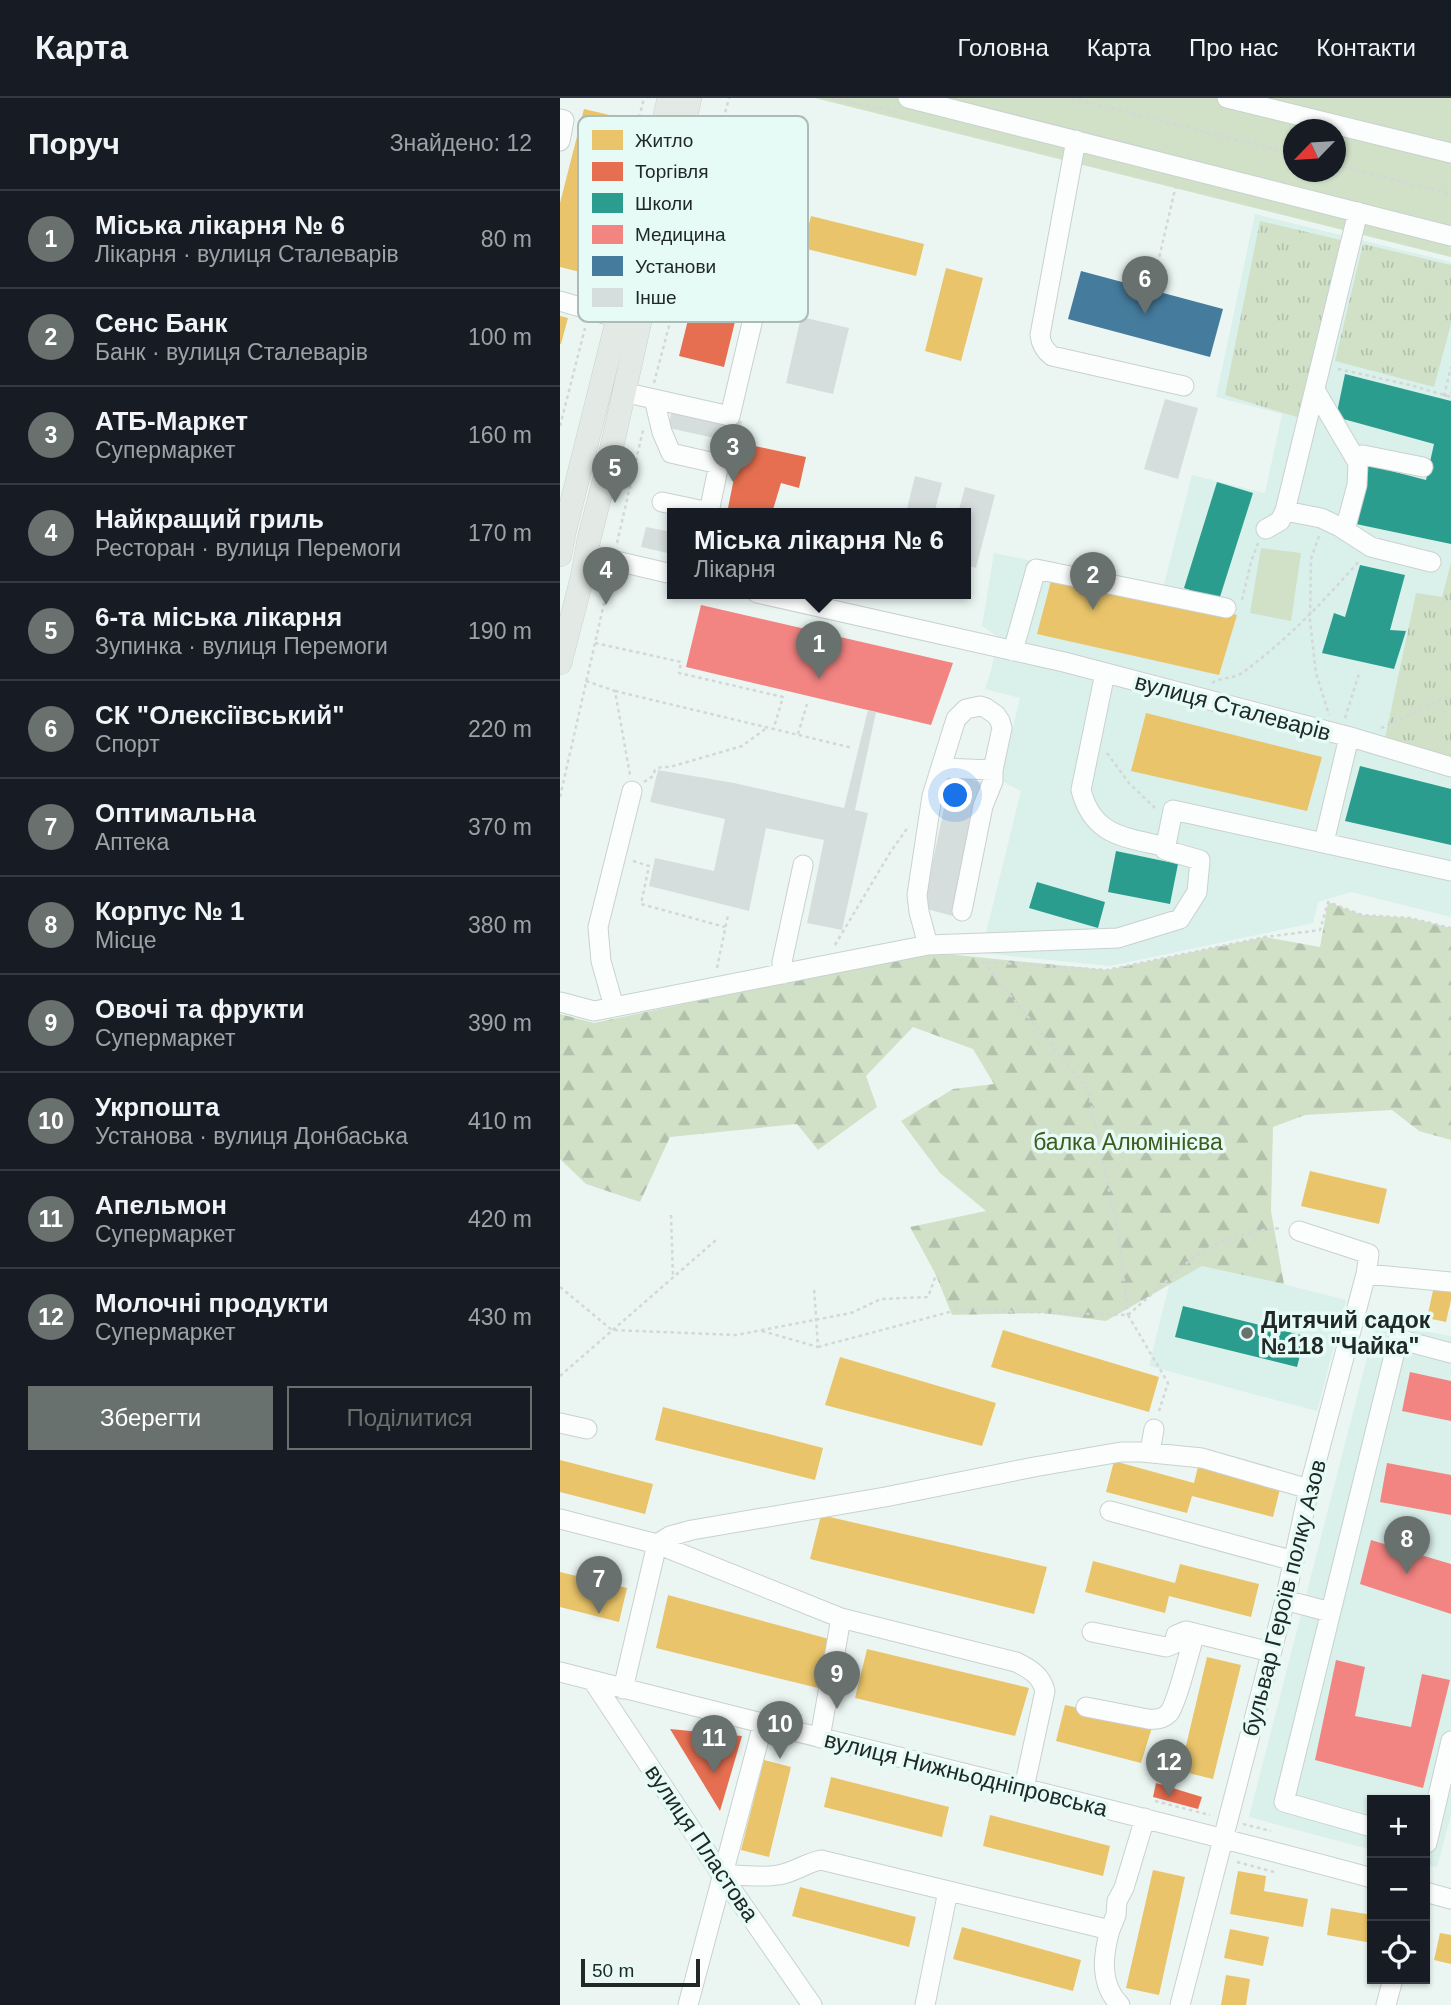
<!DOCTYPE html>
<html lang="uk">
<meta charset="utf-8">
<style>
:root{--surface:#171b24;--page:#242831;--text:#f1f3f6;--muted:#9ea1a6;--line:#363941;--accent:#68716e}
body{margin:0;font-family:Helvetica,sans-serif;background:var(--page);color:var(--text)}
.controls{position:absolute;right:21px;bottom:21px;display:grid;overflow:hidden;border-radius:0px;box-shadow:0 2px 5px #0004}
.controls button{width:63px;height:63px;display:grid;place-items:center;padding:0;border:0;border-bottom:2px solid var(--line);background:var(--surface);color:var(--text);font:35px sans-serif}
.compass{position:absolute;left:723px;top:21px;width:63px;height:63px;border-radius:50%;background:var(--surface);box-shadow:0 2px 5px #0004;rotate:245deg}
.scale{position:absolute;left:21px;bottom:18px;width:119px;box-sizing:border-box;padding-left:7px;border:4px solid #212927;border-top:0;font-size:19px;line-height:24px;white-space:nowrap;color:#212927;-webkit-text-stroke:5px #e6fbf5;paint-order:stroke}
.you{position:absolute;left:396px;top:698px;width:24px;height:24px;margin:-18px;border:5px solid #fff;border-radius:50%;background:#1a73e8;box-shadow:0 0 0 10px #1a73e833}
.badge{display:grid;place-items:center;width:46px;height:46px;border-radius:50%;background:var(--accent);color:#fff;font-size:23px;font-weight:700}
.pin{position:absolute;translate:-50% -58px;filter:drop-shadow(0 2px 4px #0008)}
.pin::after{content:'';position:absolute;top:37px;width:24px;height:21px;background:inherit;clip-path:polygon(0 0,100% 0,50% 100%)}
.popup{position:absolute;left:107px;top:410px;width:304px;height:91px;box-sizing:border-box;display:grid;place-content:center;border-radius:0px;background:var(--surface);filter:drop-shadow(0 2px 5px #0005);font-size:23px;white-space:nowrap;color:var(--muted)}
.popup b{font-size:26px;color:var(--text)}
.popup::after{content:'';position:absolute;left:50%;top:100%;margin-left:-14px;border:14px solid transparent;border-top-color:var(--surface)}
.list{margin:0;padding:0;list-style:none}
h2{display:flex;justify-content:space-between;align-items:center;height:91px;margin:0;padding:0 28px;font-size:30px}
h2 small{font-size:23px;font-weight:400;color:var(--muted)}
.list li{display:grid;grid-template-columns:46px 1fr auto;gap:21px;align-items:center;box-sizing:border-box;height:98px;padding:0 28px;border-top:2px solid var(--line)}
.list b{display:block;font-size:26px;white-space:nowrap}
.list p{margin:0;font-size:23px;white-space:nowrap;color:var(--muted)}
.list em{font-size:23px;font-style:normal;color:var(--muted)}
.actions{display:flex;gap:14px;padding:21px 28px}
.actions a{flex:1;padding:16px 0;border:2px solid var(--accent);border-radius:0px;text-align:center;font-size:24px;color:var(--accent)}
.actions .main{background:var(--accent);color:#fff}
.icon{flex:none;width:38px;height:38px;fill:none;stroke:currentColor;stroke-width:2;stroke-linecap:round;stroke-linejoin:round}
.map{position:relative;flex:none;width:891px;height:1907px;overflow:hidden}
header{display:flex;align-items:center;gap:42px;box-sizing:border-box;height:98px;padding:0 35px;background:var(--surface);border-bottom:2px solid var(--line)}
header strong{font-size:33px}
nav{display:flex;gap:38px;margin-inline-start:auto;font-size:24px}
main{display:flex}
aside{flex:1;background:var(--surface)}
.map>svg:first-child{display:block}
.built{fill:#daf0ea}
.grass{fill:url(#grass-tufts)}
.forest{fill:url(#forest-firs)}
.park{fill:#d0e1c8;fill-rule:evenodd}
.homes{fill:#e9c46a}
.shops{fill:#e76f51}
.schools{fill:#2a9d8f}
.health{fill:#f28482}
.public{fill:#457b9d}
.building{fill:#d5dedd}
.lines{fill:none;stroke-linecap:round;stroke-linejoin:round}
.minor-casing{stroke:#c9d1cf;stroke-width:21}
.major-casing{stroke:#cbd1d0;stroke-width:24}
.path{stroke:#d4d7d7;stroke-width:2.5;stroke-dasharray:3.5 3.5;stroke-linecap:butt}
.minor{stroke:#fcfefd;stroke-width:19}
.major{stroke:#e3e9e5;stroke-width:23}
.poi-dot{fill:#68716e;stroke:#e6fbf5;stroke-width:2.5}
.labels{text-anchor:middle;dominant-baseline:central;stroke-width:7;stroke-linejoin:round;paint-order:stroke}
.street-label{font-size:23px;fill:#212927;stroke:#e6fbf5}
.park-label{font-size:23px;fill:#3f5b1d;stroke:#e6fbf5}
.poi-label{font-size:23px;font-weight:bold;fill:#212927;stroke:#e6fbf5;text-anchor:start}
.key{fill:#e6fbf5;stroke:#abbcb7;stroke-width:2}
.key-label{font-size:19px;fill:#212927}
</style>
<header>
<strong>Карта</strong>
<nav><a>Головна</a><a>Карта</a><a>Про нас</a><a>Контакти</a></nav>
</header>
<main>
<aside>
<h2>Поруч<small>Знайдено: 12</small></h2>
<ul class="list">
<li><span class="badge">1</span><div><b>Мiська лiкарня № 6</b><p>Лікарня · вулиця Сталеварів</p></div><em>80 m</em></li>
<li><span class="badge">2</span><div><b>Сенс Банк</b><p>Банк · вулиця Сталеварів</p></div><em>100 m</em></li>
<li><span class="badge">3</span><div><b>АТБ-Маркет</b><p>Супермаркет</p></div><em>160 m</em></li>
<li><span class="badge">4</span><div><b>Найкращий гриль</b><p>Ресторан · вулиця Перемоги</p></div><em>170 m</em></li>
<li><span class="badge">5</span><div><b>6-та міська лікарня</b><p>Зупинка · вулиця Перемоги</p></div><em>190 m</em></li>
<li><span class="badge">6</span><div><b>СК &quot;Олексіївський&quot;</b><p>Спорт</p></div><em>220 m</em></li>
<li><span class="badge">7</span><div><b>Оптимальна</b><p>Аптека</p></div><em>370 m</em></li>
<li><span class="badge">8</span><div><b>Корпус № 1</b><p>Місце</p></div><em>380 m</em></li>
<li><span class="badge">9</span><div><b>Овочі та фрукти</b><p>Супермаркет</p></div><em>390 m</em></li>
<li><span class="badge">10</span><div><b>Укрпошта</b><p>Установа · вулиця Донбаська</p></div><em>410 m</em></li>
<li><span class="badge">11</span><div><b>Апельмон</b><p>Супермаркет</p></div><em>420 m</em></li>
<li><span class="badge">12</span><div><b>Молочні продукти</b><p>Супермаркет</p></div><em>430 m</em></li>
</ul>
<div class="actions"><a class="main">Зберегти</a><a>Поділитися</a></div>
</aside>
<div class="map">
<svg width="891" height="1907" viewBox="0 0 891 1907">
<defs>
<pattern id="grass-tufts" width="24" height="20" patternUnits="userSpaceOnUse" patternTransform="scale(1.75)"><rect width="24" height="20" fill="#d0e1c8"/><path d="M3 7l-1-3M5 7V3M7 7l1-3M15 17l-1-3M17 17v-4M19 17l1-3" fill="none" stroke="#b2c1ac"/></pattern>
<pattern id="forest-firs" width="22" height="20" patternUnits="userSpaceOnUse" patternTransform="scale(1.75)"><rect width="22" height="20" fill="#d0e1c8"/><path d="M5 1l3.5 6h-7zM16 11l3.5 6h-7z" fill="#b2c1ac"/></pattern>
</defs>
<rect width="100%" height="100%" fill="#ebf6f3"/>
<path class="built" d="M695,116L891,164V819L791,794L758,804L753,825L550,868L421,855L461,693L440,682L460,600L425,591L432,569L438,539L422,528L434,455L603,490L632,377L705,395L722,316L656,299Z
M616,1159L786,1202L757,1313L589,1268Z
M816,1225L891,1238V1717L877,1769L865,1766V1702H812V1752L689,1719Z"/>
<path class="grass" d="M700,123L785,143L740,320L665,297Z
M803,146L891,167V226L874,289L775,263Z
M891,465V664L824,645L856,495L882,499Z"/>
<path class="forest" d="M768,804L802,817L850,820L891,830V1042L859,1033L832,1012L745,1017L713,1029L711,1113L724,1186L642,1168L546,1223L483,1215L392,1217L376,1177L350,1129L426,1113L380,1075L341,1023L393,991L434,986L413,951L353,929L306,978L317,1009L258,1052L237,1026L110,1039L80,1104L26,1086L0,1061V916L34,925L366,854L547,872L705,839L760,849Z"/>
<path class="park" d="M255,0H891V159ZM734,32H776V74H734Z
M701,450L741,455L731,523L690,515Z"/>
<path class="homes" d="M24,11L58,19L20,174L0,169V105Z
M180,42L236,56L230,81L236,82L232,98L170,81Z
M251,118L364,146L356,178L243,150Z
M386,170L423,180L401,263L365,253Z
M0,218L8,220L1,246H0Z
M492,479L677,517L659,577L477,536Z
M586,615L762,659L747,713L571,673Z
M750,1073L827,1091L819,1126L741,1108Z
M874,1188L891,1191V1202L886,1224L867,1220Z
M443,1232L599,1279L589,1314L431,1269Z
M280,1259L436,1305L422,1348L265,1307Z
M103,1309L263,1350L255,1382L95,1342Z
M0,1362L93,1386L85,1416L0,1394Z
M554,1363L634,1385L638,1369L720,1391L713,1419L632,1398L627,1415L546,1394Z
M261,1417L487,1469L474,1516L250,1461Z
M533,1463L615,1485L620,1466L699,1486L691,1519L609,1498L605,1515L525,1494Z
M0,1474L67,1490L59,1524L0,1509Z
M108,1497L269,1541L258,1590L96,1550Z
M307,1551L469,1590L455,1638L295,1600Z
M647,1559L681,1567L653,1681L620,1673Z
M505,1607L593,1626L581,1665L496,1643Z
M204,1662L231,1669L209,1759L181,1752Z
M271,1679L389,1709L382,1739L264,1709Z
M430,1717L550,1748L543,1778L423,1748Z
M593,1772L625,1779L599,1897L566,1890Z
M678,1773L706,1778L704,1793L748,1801L743,1829L670,1816Z
M240,1789L356,1819L349,1849L232,1818Z
M771,1810L812,1817V1845L767,1837Z
M402,1829L521,1862L513,1893L393,1861Z
M670,1831L709,1839L703,1868L664,1860Z
M880,1835L891,1837V1866L874,1862Z
M666,1877L690,1881L686,1907H661Z"/>
<path class="shops" d="M160,93L204,104L164,269L119,258Z
M181,345L246,359L239,390L221,385L212,415H167Z
M110,1631L182,1638L160,1713Z
M596,1685L642,1699L638,1711L593,1699Z"/>
<path class="schools" d="M785,276L891,303V446L796,426L808,367L866,382L874,346L776,319Z
M657,384L693,395L659,502L624,490Z
M800,467L845,477L830,532L846,533L834,571L762,555L774,515L785,519Z
M800,668L891,691V747L785,723Z
M556,753L618,766L610,806L548,794Z
M477,784L545,804L538,830L469,810Z
M623,1208L745,1238L737,1269L615,1239Z"/>
<path class="health" d="M141,507L393,565L371,627L126,569Z
M850,1274L891,1283V1323L842,1313Z
M827,1365L891,1377V1417L820,1404Z
M811,1442L891,1466V1516L800,1486Z
M776,1562L805,1569L795,1618L851,1629L862,1576L890,1582L863,1690L755,1662Z"/>
<path class="public" d="M521,173L663,211L650,259L508,221Z"/>
<path class="building" d="M241,219L289,230L273,296L226,285Z
M605,301L638,310L618,381L584,371Z
M112,308L182,323L177,345L109,330Z
M355,378L382,385L375,412L381,415H346Z
M405,389L435,397L416,470L406,467V415H398Z
M86,429L112,434V456L81,449Z
M308,612L316,614L295,712L308,715L282,832L247,825L264,742L206,730L189,813L89,788L95,760L154,773L165,721L90,704L98,672L174,685L284,710Z
M391,677L425,685L393,818L363,810Z"/>
<g class="lines">
<defs>
<path id="minor" d="M348,0L891,138
M667,0L891,55
M0,21L4,22L0,43
M516,42L480,237C481,246 484,252 492,258L624,288
M0,203L58,220
M755,292L798,365L797,387L785,432
M63,294L170,318L220,107
M94,301L102,334L111,355L159,366L149,414L102,404
M798,365L803,357L863,369
M725,413L761,420L780,429L811,449L871,464
M706,431L720,423L725,413L798,114
M26,456L112,476
M197,495L504,564L794,640L891,669
M453,553L476,471L666,510
M545,575L521,692C533,739 566,739 606,749
M381,670L433,672
M764,744L789,639
M368,847L359,814L357,797L372,698L396,621L406,611L420,608L426,610L436,617L440,623L442,630L433,672V683L423,708L402,813
M223,876L222,864L243,767
M0,904L34,913L368,847L558,840L620,821L637,794L640,762L605,752L613,712L891,773
M54,909L41,863L38,829L72,693
M739,1133L809,1156L806,1176
M0,1325L27,1331
M590,1354L594,1331
M550,1413L734,1463
M0,1421L97,1446L63,1591
M97,1446L110,1438L132,1432L325,1399L474,1369L561,1354H582L642,1360L749,1391
M97,1446L281,1520L260,1640
M725,1502L770,1514
M281,1520L456,1564C470,1571 481,1577 485,1593L464,1690
M532,1534L606,1549L614,1546L616,1537L626,1533L711,1554
M0,1574C271,1644 543,1707 812,1780
M33,1583L161,1776L252,1907
M526,1609L588,1621C596,1622 603,1621 609,1615C617,1605 630,1551 635,1535
M812,1729L724,1704L838,1241L891,1255
M865,1744L867,1745L891,1643
M161,1776C180,1777 200,1780 218,1777C234,1775 245,1765 261,1762L550,1832L556,1817L557,1803L564,1790L585,1720
M865,1794L891,1801
M550,1832C543,1857 539,1886 560,1907
M128,1907L203,1626
M365,1907L388,1793
M620,1907L725,1502L749,1391L806,1176L891,1184
M826,1907L833,1881"/>
<path id="major" d="M0,457L4,435L58,220L109,0
M0,565L22,480L29,441L46,375L130,0"/>
</defs>
<use href="#minor" class="minor-casing"/>
<use href="#major" class="major-casing"/>
<path class="path" d="M272,0L338,14
M511,0L734,56
M776,67L891,96
M593,186L616,87
M34,196L84,0
M778,271L850,287L891,299
M94,285L169,0
M884,298L891,269
M884,298L891,295
M0,328L25,230
M759,438L751,461L750,523L756,575L769,617
M57,445L83,332
M682,502L691,464L698,445
M35,545L121,564L119,575L223,599L214,629
M26,583L55,593L70,677
M652,585C661,579 673,581 682,575C726,543 764,503 800,462
M55,593L293,650
M785,620L800,573
M821,630L891,597
M238,636L247,606
M547,655L569,685L595,710
M84,684L93,678L95,672L101,669H110L182,648L208,629
M0,699L50,479
M73,763L89,768L81,806L165,829
M275,847L331,753L349,728
M423,864L528,992L559,1140L568,1217
M427,864L547,872L705,839L760,832L768,804L802,817L850,820L891,830
M157,870L168,817
M111,1117L113,1179
M0,1189L52,1232L176,1237L291,1215L321,1201L368,1199L376,1177
M568,1217L635,1158L654,1147L694,1133L722,1130
M202,1233L258,1249L254,1189
M258,1249L397,1212L568,1217L608,1285L599,1313
M0,1278L156,1142
M595,1703L650,1717
M683,1726L711,1733
M677,1764L714,1774"/>
<use href="#minor" class="minor"/>
<use href="#major" class="major"/>
</g>
<circle class="poi-dot" cx="687" cy="1235" r="7"/>
<g class="labels">
<g class="street-label">
<text transform="translate(673 609) rotate(15)">вулиця Сталеварів</text>
<text transform="translate(724 1500) rotate(-76)">бульвар Героїв полку Азов</text>
<text transform="translate(406 1676) rotate(14)">вулиця Нижньодніпровська</text>
<text transform="translate(142 1745) rotate(56)">вулиця Пластова</text>
</g>
<g class="park-label">
<text x="568" y="1044">балка Алюмінієва</text>
</g>
<g class="poi-label">
<text x="701" y="1222">Дитячий садок<tspan x="701" dy="26">№118 "Чайка"</tspan></text>
</g>
</g>
<rect x="18" y="18" width="230" height="206" rx="10" class="key"/>
<rect x="32" y="32" width="31" height="20" fill="#e9c46a"/>
<rect x="32" y="64" width="31" height="19" fill="#e76f51"/>
<rect x="32" y="95" width="31" height="20" fill="#2a9d8f"/>
<rect x="32" y="127" width="31" height="19" fill="#f28482"/>
<rect x="32" y="158" width="31" height="20" fill="#457b9d"/>
<rect x="32" y="190" width="31" height="19" fill="#d5dedd"/>
<g class="key-label">
<text x="75" y="49">Житло</text>
<text x="75" y="80">Торгівля</text>
<text x="75" y="112">Школи</text>
<text x="75" y="143">Медицина</text>
<text x="75" y="175">Установи</text>
<text x="75" y="206">Інше</text>
</g>
</svg>
<div class="controls">
<button>+</button>
<button>−</button>
<button><svg class="icon" aria-label="locate" viewBox="0 0 24 24"><circle cx="12" cy="12" r="6"/><path d="M12 2v4M12 18v4M2 12h4M18 12h4"/></svg></button>
</div>
<svg class="compass" viewBox="-18 -18 36 36"><path d="M0-13l5 13h-10z" fill="#e53935"/><path d="M0 13l5-13h-10z" fill="#9ea1a6"/></svg>
<div class="scale">50 m</div>
<div class="you"></div>
<div class="pin badge" style="left:259px;top:581px">1</div>
<div class="popup"><b>Мiська лiкарня № 6</b>Лікарня</div>
<div class="pin badge" style="left:533px;top:512px">2</div>
<div class="pin badge" style="left:173px;top:384px">3</div>
<div class="pin badge" style="left:46px;top:507px">4</div>
<div class="pin badge" style="left:55px;top:405px">5</div>
<div class="pin badge" style="left:585px;top:216px">6</div>
<div class="pin badge" style="left:39px;top:1516px">7</div>
<div class="pin badge" style="left:847px;top:1476px">8</div>
<div class="pin badge" style="left:277px;top:1611px">9</div>
<div class="pin badge" style="left:220px;top:1661px">10</div>
<div class="pin badge" style="left:154px;top:1675px">11</div>
<div class="pin badge" style="left:609px;top:1699px">12</div>
</div>
</main>
